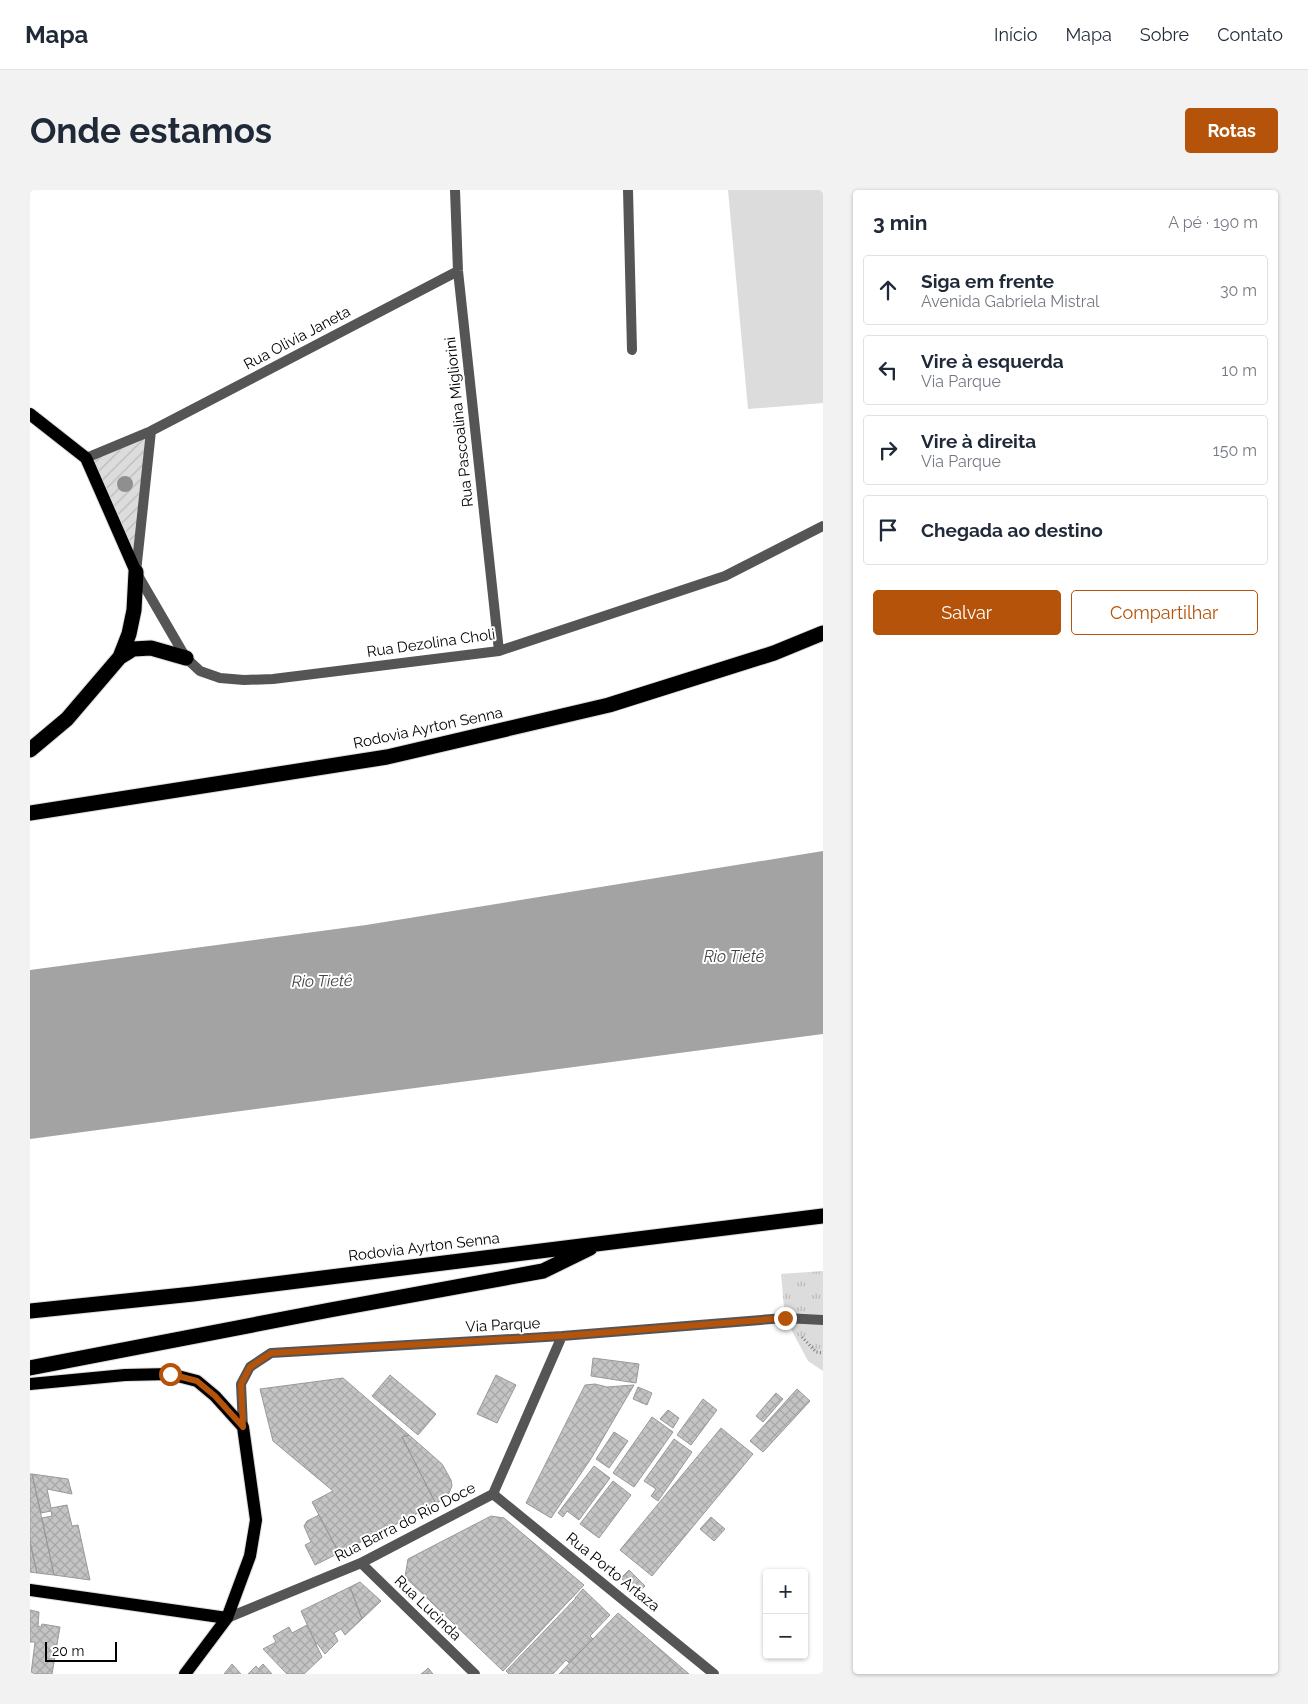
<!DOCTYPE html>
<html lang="pt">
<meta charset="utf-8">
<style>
:root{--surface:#fff;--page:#f2f2f3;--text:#1f2937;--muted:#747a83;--line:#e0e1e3;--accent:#b45309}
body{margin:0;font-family:Raleway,sans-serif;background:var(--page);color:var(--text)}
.controls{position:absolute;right:15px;bottom:15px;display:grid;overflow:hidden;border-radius:5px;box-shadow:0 1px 4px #0004}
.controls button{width:45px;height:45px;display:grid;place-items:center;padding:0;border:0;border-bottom:1px solid var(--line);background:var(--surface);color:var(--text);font:25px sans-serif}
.scale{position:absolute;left:15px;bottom:12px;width:72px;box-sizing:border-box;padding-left:5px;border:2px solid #000;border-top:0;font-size:14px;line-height:18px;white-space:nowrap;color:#000;-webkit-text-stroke:4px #fff;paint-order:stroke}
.stop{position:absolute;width:15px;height:15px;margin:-11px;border:4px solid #b45309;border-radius:50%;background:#fff}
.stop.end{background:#b45309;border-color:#fff;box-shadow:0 1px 5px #0008}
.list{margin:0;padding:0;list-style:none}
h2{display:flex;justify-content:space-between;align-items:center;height:65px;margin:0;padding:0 20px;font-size:21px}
h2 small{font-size:16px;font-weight:400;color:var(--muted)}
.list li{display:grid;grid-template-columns:32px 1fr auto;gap:15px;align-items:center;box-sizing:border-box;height:70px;margin:0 10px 10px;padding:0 10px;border:1px solid var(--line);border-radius:5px}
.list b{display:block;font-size:19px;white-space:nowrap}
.list p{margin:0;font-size:16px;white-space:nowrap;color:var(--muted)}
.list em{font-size:16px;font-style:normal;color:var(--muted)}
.actions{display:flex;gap:10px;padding:15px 20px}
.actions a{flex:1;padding:11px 0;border:1px solid var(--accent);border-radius:5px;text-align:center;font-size:18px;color:var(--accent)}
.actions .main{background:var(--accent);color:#fff}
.icon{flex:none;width:28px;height:28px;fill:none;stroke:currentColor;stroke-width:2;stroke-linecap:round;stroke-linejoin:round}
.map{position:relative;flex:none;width:793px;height:1484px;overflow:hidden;border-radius:5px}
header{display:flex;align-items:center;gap:30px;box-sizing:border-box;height:70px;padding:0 25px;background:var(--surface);border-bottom:1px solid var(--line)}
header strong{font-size:24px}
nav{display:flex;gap:28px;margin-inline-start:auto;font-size:18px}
.intro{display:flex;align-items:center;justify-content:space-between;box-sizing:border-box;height:120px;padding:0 30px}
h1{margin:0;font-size:35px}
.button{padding:12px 22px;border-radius:5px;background:var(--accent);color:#fff;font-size:18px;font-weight:700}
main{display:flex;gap:30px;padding:0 30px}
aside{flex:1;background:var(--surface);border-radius:5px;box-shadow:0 1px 4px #0004}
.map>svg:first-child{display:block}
.grass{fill:url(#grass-tufts)}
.garden{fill:url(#garden-furrows)}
.pitch{fill:#dcdcdc}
.water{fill:#a3a3a3}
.building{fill:url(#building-cross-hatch);stroke:#999}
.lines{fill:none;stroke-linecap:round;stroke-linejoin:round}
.primary-casing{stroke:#dbdbdb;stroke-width:14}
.highway-casing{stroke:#dbdbdb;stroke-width:17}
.path{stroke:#777;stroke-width:3;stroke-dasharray:1 2.5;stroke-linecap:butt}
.street{stroke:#555;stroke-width:10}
.primary{stroke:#000;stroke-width:12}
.highway{stroke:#000;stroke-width:15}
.tree{fill:#8f8f8f}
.route{stroke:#b45309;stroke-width:6}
.labels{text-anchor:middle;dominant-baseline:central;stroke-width:4;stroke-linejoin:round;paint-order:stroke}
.street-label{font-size:15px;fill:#000;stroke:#fff}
.water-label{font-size:16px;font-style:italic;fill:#444;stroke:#fff}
</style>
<header>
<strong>Mapa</strong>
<nav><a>Início</a><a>Mapa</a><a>Sobre</a><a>Contato</a></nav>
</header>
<div class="intro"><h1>Onde estamos</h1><a class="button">Rotas</a></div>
<main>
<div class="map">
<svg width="793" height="1484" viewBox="0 0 793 1484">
<defs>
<pattern id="grass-tufts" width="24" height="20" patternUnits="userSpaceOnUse" patternTransform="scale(1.25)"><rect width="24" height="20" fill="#dcdcdc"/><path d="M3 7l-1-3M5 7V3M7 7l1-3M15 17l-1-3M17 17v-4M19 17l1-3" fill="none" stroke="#bbb"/></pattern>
<pattern id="garden-furrows" width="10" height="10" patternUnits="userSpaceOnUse" patternTransform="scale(1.25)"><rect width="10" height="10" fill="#dcdcdc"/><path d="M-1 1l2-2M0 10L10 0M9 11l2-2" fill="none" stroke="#bbb"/></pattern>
<pattern id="building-cross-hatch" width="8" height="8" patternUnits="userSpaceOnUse" patternTransform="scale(1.25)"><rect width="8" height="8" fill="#c4c4c4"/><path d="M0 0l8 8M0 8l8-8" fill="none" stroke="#a7a7a7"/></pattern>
</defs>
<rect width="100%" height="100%" fill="#fff"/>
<path class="grass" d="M793,1081V1181L778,1171L755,1128L751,1084Z"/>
<path class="garden" d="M121,241L106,382L56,268Z"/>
<path class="pitch" d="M698,0H793V213L718,219Z"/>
<path class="water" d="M793,661V844L0,949V780L336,735Z"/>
<path class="building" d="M563,1168L609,1174L606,1193L561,1186Z
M360,1185L406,1224L388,1245L342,1206Z
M466,1185L486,1195L467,1233L447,1224Z
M313,1188L379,1245L372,1247L406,1314L309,1363L282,1312L303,1301L243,1251L230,1199Z
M565,1194L577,1197L604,1195L562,1267L521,1328L496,1313L555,1195Z
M608,1197L622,1203L617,1215L603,1209Z
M767,1199L780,1211L733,1262L720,1251Z
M746,1203L753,1209L733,1232L726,1226Z
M673,1209L687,1220L661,1255L647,1245Z
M638,1220L649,1228L643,1238L630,1229Z
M622,1227L643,1242L604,1297L583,1283Z
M691,1238L723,1264L622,1386L590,1360Z
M584,1242L598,1251L579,1278L566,1269Z
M379,1245L412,1274L421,1290L422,1296L418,1305L406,1314L372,1247Z
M644,1249L662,1262L628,1311L621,1306L626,1299L614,1291Z
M564,1276L580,1288L549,1330L537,1321L533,1327L528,1323Z
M0,1284H2L24,1385L7,1383L0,1352Z
M2,1284L38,1289L42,1304L17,1299L21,1318L37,1315L42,1336L48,1335L60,1390L24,1385L12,1328L22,1326L21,1321L11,1323Z
M583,1291L601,1305L569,1348L550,1334Z
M289,1325L309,1363L285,1375L275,1355L281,1352L274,1336L277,1331Z
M461,1326L474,1328L554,1395L473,1481L375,1387L378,1369Z
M681,1327L695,1339L684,1351L670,1339Z
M0,1352L7,1383L0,1382Z
M599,1380L615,1396L607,1404L591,1388Z
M330,1392L351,1411L332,1429L320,1397Z
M320,1397L332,1429L315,1445L311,1439L304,1443L308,1451L295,1464L287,1453L286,1454L271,1421Z
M553,1399L580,1425L560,1446L563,1449L539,1473L536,1470L523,1484H479L476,1481L546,1408H545Z
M0,1420L9,1422L8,1436L11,1437L12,1434L30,1437L22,1484H1L5,1452H0Z
M588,1423L659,1484H529Z
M277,1435L292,1467L274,1484H257L233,1459L246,1452L243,1446L259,1437L262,1443Z
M202,1474L211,1484H194Z
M233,1474L242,1484H218L226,1476L228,1479Z
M398,1478L403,1484H391L395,1481Z"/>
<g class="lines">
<defs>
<path id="primary" d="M0,224L56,268L106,382
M0,1194L95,1185L140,1184L167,1191L185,1206L213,1237L226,1330L220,1366L197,1428L155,1484
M0,1400L197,1428"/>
<path id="highway" d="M90,467L103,459L121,458L156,468
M0,560L37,529L90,467L99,444L104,420L106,382
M0,623L357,567L579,515L744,463L793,443
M0,1121L163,1104L793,1026
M0,1178L300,1120L513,1081L560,1058"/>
</defs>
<use href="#primary" class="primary-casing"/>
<use href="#highway" class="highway-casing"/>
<path class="path" d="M772,1147L786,1162L793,1163"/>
<path class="street" d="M425,0L428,81L469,461
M598,0L602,160
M121,241L106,382L156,468L170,481L190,488L214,490L243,489L469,461L695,386L793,336
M56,268L121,241L428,81
M213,1237L211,1194L220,1177L241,1163L532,1146L755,1128L793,1130
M463,1304L684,1484
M331,1373L445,1484
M197,1428L331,1373L463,1304L532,1146"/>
<use href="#primary" class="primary"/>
<use href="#highway" class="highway"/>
</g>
<circle class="tree" cx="95" cy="294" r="8"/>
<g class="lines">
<path class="route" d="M140,1184L167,1191L185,1206L213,1237L211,1194L220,1177L241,1163L532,1146L755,1128"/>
</g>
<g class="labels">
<g class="street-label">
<text transform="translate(267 148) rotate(-28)">Rua Olivia Janeta</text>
<text transform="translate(429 232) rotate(-96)">Rua Pascoalina Migliorini</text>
<text transform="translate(401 453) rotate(-8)">Rua Dezolina Choli</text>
<text transform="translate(398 538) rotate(-12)">Rodovia Ayrton Senna</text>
<text transform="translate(394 1057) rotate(-7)">Rodovia Ayrton Senna</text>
<text transform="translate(473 1135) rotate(-3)">Via Parque</text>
<text transform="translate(375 1332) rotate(-27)">Rua Barra do Rio Doce</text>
<text transform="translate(583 1382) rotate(39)">Rua Porto Artaza</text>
<text transform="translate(398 1418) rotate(44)">Rua Lucinda</text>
</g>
<g class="water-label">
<text x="704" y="766">Rio Tietê</text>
<text transform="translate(292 791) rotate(-1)">Rio Tietê</text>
</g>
</g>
</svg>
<div class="controls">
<button>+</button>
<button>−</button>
</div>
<div class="scale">20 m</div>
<div class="stop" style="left:140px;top:1184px"></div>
<div class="stop end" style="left:755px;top:1128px"></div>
</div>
<aside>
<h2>3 min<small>A pé · 190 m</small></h2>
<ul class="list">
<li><svg class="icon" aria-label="ahead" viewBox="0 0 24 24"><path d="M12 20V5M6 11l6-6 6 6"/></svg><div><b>Siga em frente</b><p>Avenida Gabriela Mistral</p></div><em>30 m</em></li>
<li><svg class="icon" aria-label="left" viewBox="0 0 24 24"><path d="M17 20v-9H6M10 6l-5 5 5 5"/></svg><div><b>Vire à esquerda</b><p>Via Parque</p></div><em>10 m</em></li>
<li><svg class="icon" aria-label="right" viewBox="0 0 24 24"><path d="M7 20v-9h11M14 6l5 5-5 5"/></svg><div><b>Vire à direita</b><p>Via Parque</p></div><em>150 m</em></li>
<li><svg class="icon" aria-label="arrive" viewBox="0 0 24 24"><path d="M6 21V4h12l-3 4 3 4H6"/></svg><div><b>Chegada ao destino</b></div></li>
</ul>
<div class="actions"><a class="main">Salvar</a><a>Compartilhar</a></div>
</aside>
</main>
